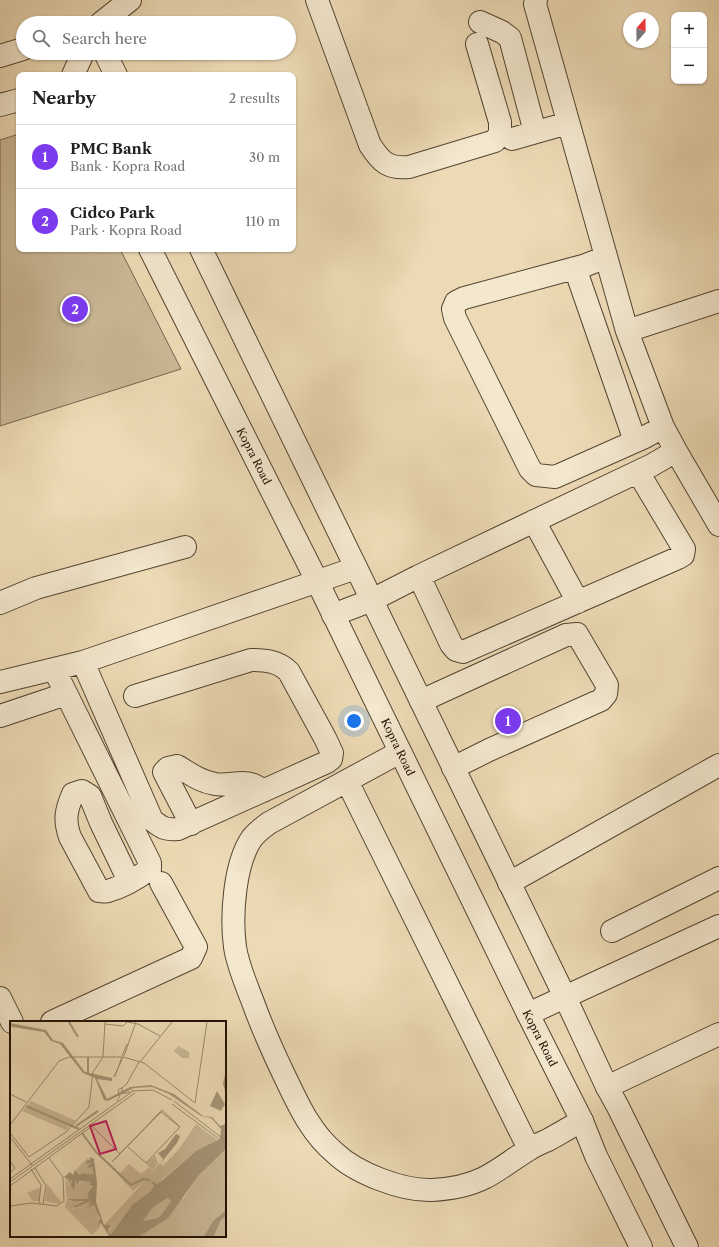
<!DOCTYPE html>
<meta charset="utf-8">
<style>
:root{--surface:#fff;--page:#f2f2f2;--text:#202124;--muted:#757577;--line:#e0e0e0;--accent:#7c3aed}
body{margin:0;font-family:"Libre Caslon Text",serif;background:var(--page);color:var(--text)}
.controls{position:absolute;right:12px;top:12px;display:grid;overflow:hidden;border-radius:8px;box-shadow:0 1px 3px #0004}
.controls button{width:36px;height:36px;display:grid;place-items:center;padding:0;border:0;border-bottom:1px solid var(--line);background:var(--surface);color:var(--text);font:20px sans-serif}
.compass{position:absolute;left:623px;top:12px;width:36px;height:36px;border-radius:50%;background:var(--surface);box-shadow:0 1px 3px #0004;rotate:20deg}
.you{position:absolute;left:354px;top:721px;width:14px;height:14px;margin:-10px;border:3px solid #fff;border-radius:50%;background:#1a73e8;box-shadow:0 0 0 6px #1a73e833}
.badge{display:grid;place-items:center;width:26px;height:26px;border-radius:50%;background:var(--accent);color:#fff;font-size:13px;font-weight:700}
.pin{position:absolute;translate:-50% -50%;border:2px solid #fff;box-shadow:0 1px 4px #0006}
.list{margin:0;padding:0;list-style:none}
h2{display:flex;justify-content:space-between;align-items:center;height:52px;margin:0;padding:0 16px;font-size:17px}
h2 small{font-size:13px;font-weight:400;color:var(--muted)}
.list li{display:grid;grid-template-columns:26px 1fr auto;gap:12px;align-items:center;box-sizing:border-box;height:64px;padding:0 16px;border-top:1px solid var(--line)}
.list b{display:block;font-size:15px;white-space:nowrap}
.list p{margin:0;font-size:13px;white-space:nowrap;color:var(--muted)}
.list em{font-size:13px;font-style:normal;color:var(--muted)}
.icon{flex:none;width:22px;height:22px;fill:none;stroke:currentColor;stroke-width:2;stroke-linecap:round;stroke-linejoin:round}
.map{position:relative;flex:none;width:719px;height:1247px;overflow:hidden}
.search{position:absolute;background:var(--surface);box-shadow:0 1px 3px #0004;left:16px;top:16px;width:280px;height:44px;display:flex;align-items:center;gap:10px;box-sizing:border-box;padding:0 14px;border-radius:22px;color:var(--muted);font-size:15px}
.panel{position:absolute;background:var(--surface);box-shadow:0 1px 3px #0004;left:16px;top:72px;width:280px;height:180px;border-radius:8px}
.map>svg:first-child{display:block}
.green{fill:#cab896;stroke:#76654e}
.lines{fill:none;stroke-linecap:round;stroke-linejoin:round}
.minor-casing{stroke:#544432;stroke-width:24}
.tertiary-casing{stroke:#544432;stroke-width:24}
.minor{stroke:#f3e7ce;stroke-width:22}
.tertiary{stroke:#f3e7ce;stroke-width:22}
.labels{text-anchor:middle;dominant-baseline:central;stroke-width:3.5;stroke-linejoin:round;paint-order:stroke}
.street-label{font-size:11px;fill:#221206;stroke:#f3e7ce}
.inset-river{fill:none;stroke:#a79679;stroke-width:2}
.inset-road{fill:none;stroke:#9b8a6e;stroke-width:1}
.view{fill:#c2185b;fill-opacity:0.15;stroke:#c2185b;stroke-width:2}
.inset-edge{fill:none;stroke:#221206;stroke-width:2}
</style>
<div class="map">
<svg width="719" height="1247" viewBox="0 0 719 1247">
<rect width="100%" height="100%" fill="#ecdab4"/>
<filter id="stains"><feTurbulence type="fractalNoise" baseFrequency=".005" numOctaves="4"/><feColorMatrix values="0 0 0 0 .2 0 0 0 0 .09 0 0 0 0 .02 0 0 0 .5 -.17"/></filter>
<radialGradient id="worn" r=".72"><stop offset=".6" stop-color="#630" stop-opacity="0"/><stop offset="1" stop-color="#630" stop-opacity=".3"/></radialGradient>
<path class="green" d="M19,134V249H120L181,369L0,426V140Z"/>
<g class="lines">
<defs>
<path id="minor" d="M317,0L370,145C381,162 388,169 409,167L495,141L500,133V122L477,44
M536,0L535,4L627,331L663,427L676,451L719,525
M480,22L502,32L510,38L535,132
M101,23L130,0
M73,75L83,53
M512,139L568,123
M606,257L586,265L464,298L456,302L453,309L455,318L530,469L536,475L555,477L645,437L663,427
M575,268L635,441
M627,331L719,301
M534,521L578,602
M419,576L451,644L456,650L463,652L678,558L683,555L684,549L638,472
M0,603L36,588L185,547
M333,615L372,600L419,576L652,465L676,451
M83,662L152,820C162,828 165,830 178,829L327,762L331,759L332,753L325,738L289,672C279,661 265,660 251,660L135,696
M54,669L150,863V869C139,877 122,887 108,891C105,892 102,891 99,891L70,837C64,820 66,810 73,794L82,791L90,796L101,823L129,881
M0,682L83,662L356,568
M421,701L566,635L577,634L607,685L606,694L601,700L489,750L453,768
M0,716L66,694
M400,752L269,823C262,828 257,832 252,838C234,864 231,917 235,947C238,967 247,986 254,1005C263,1030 274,1054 286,1079C299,1106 311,1133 335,1153C356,1173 402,1191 432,1190C450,1189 468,1186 484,1178C500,1170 513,1159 528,1150C534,1146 541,1143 548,1140C559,1134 570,1127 582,1121
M347,781L529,1149
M191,824L164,772L168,768L177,766C191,774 199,781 215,784C233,787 246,776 263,791
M509,883L719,765
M612,931L719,878
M0,998L12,1022
M528,1014L719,926
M52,1022L191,958L196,947L161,883
M607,1087L719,1034"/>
<path id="tertiary" d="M105,53L116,75
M0,56L23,49
M0,105L19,100
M150,249L317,581L528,1014L582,1121L596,1156L641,1247
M201,249L565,997L607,1087L618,1107L687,1247"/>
</defs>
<use href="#minor" class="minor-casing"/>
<use href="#tertiary" class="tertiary-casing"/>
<use href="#minor" class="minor"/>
<use href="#tertiary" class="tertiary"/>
</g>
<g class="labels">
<g class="street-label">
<text transform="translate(254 456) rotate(63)">Kopra Road</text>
<text transform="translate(398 747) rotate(64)">Kopra Road</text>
<text transform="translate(540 1038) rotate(63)">Kopra Road</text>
</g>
</g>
<g transform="translate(10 1021)">
<rect width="216" height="216" fill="#ecdab4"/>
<path d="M21,80L66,100L61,104L17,85ZM16,86L59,105L56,109L12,90ZM31,166L29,180H23L17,172Z" fill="#cab896"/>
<path d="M186,103L208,119L187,129L147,163L141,160L144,165L141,170L123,183L101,213L98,212L101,207L94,204L135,160L123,170L108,154L119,143L131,153L139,146L143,150L150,142L153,145L169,128ZM216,128V189L203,200L194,215H116L142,187L158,177L173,178L189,154ZM78,137L82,143L77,146H82L85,155L70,154L66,149L61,153ZM55,158H59L56,160L58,164L62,159L64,167L66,159L69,164L71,160L86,161L79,163L83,165L77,173L79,178L58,179L75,180L65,184L61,190L77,180L82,182L74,187L84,184L87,187L90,206L82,214L55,186L57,178ZM216,195V215H204L211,199Z" fill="#cab896"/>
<path d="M168,25L179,31V37H172L164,30ZM145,134L148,142L143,149L136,143ZM37,163L51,181L49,183L35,180Z" fill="#cab896"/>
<path d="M0,2L36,9L43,19L53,22L75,51L102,57V60L87,58L97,78L120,66L141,64L164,73L193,95L202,96L210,105L216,103V128L189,154L158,197L130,215H99L91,202L88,205L90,197L84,184L74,188L82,182L78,183L80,180L60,189L65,186L63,185L75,180H63L58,178H79L77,173L83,165L78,163L82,161L70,160L68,164L66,159L64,169L61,165L62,159L56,164L59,159L54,156L60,151L63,154L65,149L70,154L73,152L84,154L82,146L77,147L81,141L77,143L76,140L80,139V136L84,138L87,162L86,181L94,204H100L98,212L101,213L123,183L141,170L144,165L140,159L147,163L154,158L187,129L210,118L211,108L201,97L191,95L159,73L142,66L124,67L98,80L94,79L85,57L73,52L50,23L41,20L34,11L2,6ZM158,177L161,180L152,193L148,197L133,200L142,187ZM207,70L215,83L211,90L200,85ZM166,113L170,115L167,122L150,143L153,138L148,132L155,128ZM216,189V195L211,199L204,215H194L203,200Z" fill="#a79679" fill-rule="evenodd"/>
<path class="inset-river" d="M59,1L68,16M78,36V53M216,54L214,63L216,69M16,85L69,108M66,105L88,90M72,112L86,131L121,164L133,158L140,159"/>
<path class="inset-road" d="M117,1L128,3L150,15M95,3L113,5L117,1M112,35L117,23M114,35L126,1M93,36L95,1M130,41L162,1M105,55L112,36M104,56L113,36M112,67V73L120,71M122,70L143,69L162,79M0,73L16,81M107,80L110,75L108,69L116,64L129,41M164,80L216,120M162,83L216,123M152,89L170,106L151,91L102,141ZM0,104L49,40L59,36H113L134,42L185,82L197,1M0,112L19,136L56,111L79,86L83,51L93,36M0,116L22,144M118,126L136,142L170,106M0,140L5,147L0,152M25,147L36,165L33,183M21,148L31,164L29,182M0,158L123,70M0,161L125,72M0,165L82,105L110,133M0,185L22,182L47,185L54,180L53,156L39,137"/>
<path class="view" d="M96,100L106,128L90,133L80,105Z"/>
<rect width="216" height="216" class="inset-edge"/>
</g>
<rect width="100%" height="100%" filter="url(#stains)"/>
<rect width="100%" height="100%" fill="url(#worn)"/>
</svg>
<div class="controls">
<button>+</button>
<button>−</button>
</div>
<svg class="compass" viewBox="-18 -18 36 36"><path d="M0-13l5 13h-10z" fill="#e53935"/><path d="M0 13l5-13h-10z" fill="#757577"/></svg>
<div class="you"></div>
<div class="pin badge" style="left:508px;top:721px">1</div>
<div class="pin badge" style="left:75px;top:309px">2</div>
<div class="search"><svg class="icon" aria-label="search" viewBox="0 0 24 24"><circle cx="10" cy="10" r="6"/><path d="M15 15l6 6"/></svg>Search here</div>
<section class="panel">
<h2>Nearby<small>2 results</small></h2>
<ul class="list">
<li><span class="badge">1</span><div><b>PMC Bank</b><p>Bank · Kopra Road</p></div><em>30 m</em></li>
<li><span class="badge">2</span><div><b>Cidco Park</b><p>Park · Kopra Road</p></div><em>110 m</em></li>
</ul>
</section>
</div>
